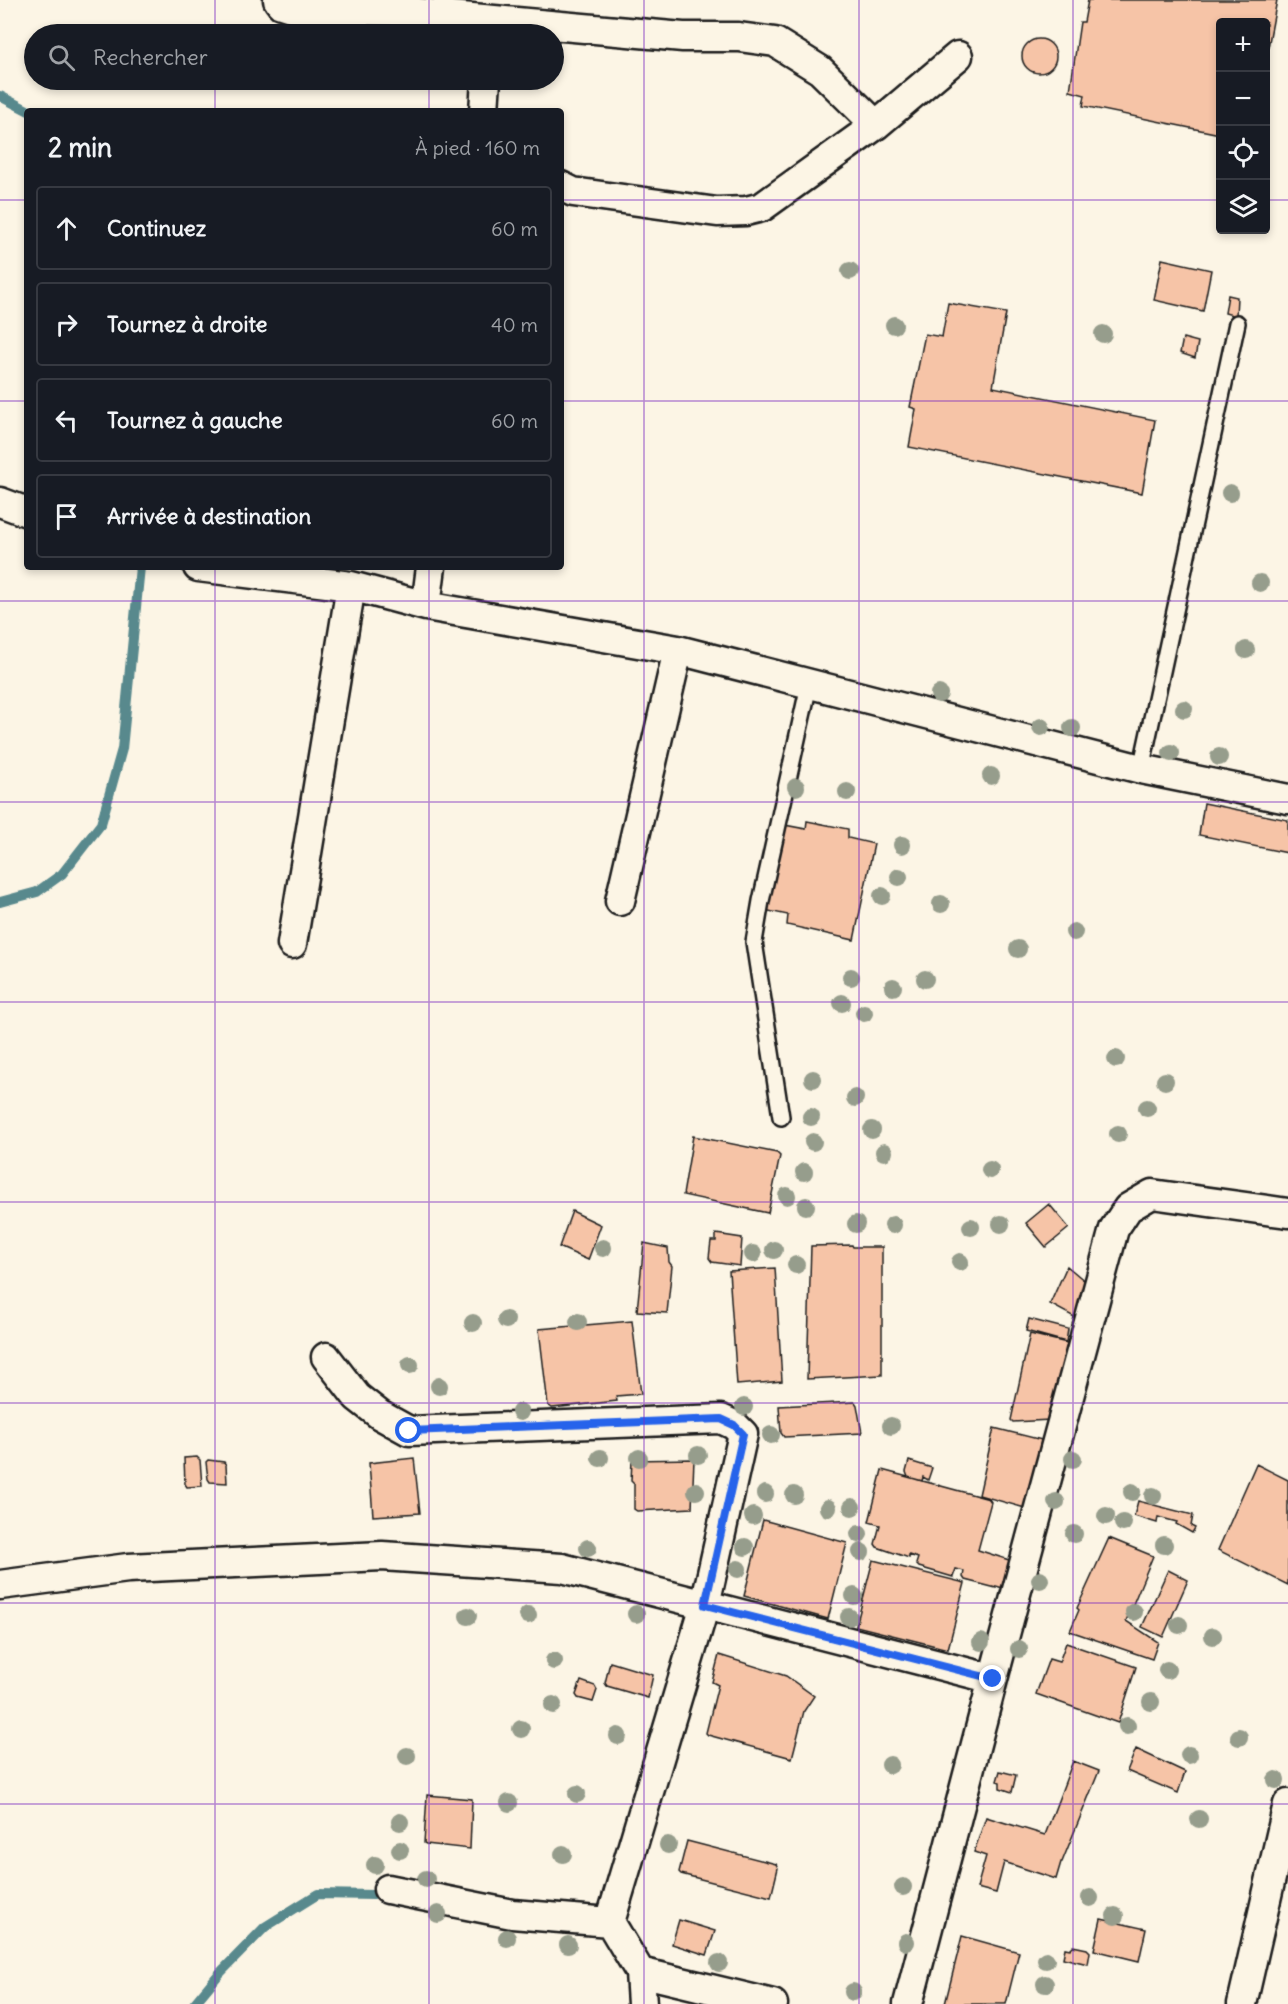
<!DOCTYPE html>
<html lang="fr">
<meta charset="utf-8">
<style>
:root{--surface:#171b24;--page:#20242c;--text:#f1f3f6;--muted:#9ea1a6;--line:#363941}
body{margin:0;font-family:Delius,sans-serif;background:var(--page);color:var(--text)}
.controls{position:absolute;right:18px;top:18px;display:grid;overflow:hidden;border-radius:6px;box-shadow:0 3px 9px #0003}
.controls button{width:54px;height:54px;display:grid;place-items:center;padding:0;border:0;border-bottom:2px solid var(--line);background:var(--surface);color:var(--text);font:30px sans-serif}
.stop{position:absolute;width:18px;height:18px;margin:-14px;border:4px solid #2563eb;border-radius:50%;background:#fff}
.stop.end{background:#2563eb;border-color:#fff;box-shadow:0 2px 6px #0008}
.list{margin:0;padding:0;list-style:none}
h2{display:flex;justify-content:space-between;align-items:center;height:78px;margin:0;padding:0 24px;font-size:26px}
h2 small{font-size:20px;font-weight:400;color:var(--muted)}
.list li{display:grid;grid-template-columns:39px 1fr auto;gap:18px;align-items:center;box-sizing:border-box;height:84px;margin:0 12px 12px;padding:0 12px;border:2px solid var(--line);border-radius:6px}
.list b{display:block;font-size:22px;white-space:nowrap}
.list em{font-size:20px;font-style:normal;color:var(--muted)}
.icon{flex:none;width:33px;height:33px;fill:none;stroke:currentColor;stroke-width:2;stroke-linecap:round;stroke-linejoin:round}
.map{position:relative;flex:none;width:1288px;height:2004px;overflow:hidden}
.search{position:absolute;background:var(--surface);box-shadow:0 3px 9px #0003;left:24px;top:24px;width:540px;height:66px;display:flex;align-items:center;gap:15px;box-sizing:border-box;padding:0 21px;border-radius:33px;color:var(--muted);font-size:22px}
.panel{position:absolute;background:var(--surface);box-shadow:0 3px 9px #0003;left:24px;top:108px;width:540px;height:462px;border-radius:6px}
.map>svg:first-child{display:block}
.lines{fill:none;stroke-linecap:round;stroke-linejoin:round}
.stream{stroke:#59898d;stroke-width:10}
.building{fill:#f6c4a7;stroke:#1c1c1c;stroke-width:1.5}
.service-casing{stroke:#1c1c1c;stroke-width:20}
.minor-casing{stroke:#1c1c1c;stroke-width:33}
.service{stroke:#fcf5e5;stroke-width:15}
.minor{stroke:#fcf5e5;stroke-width:28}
.tree{fill:#969d8c}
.route{stroke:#2563eb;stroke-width:8}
.grid{fill:none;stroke:#7b2cbf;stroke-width:1.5;stroke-opacity:0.55}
</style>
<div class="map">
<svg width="1288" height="2004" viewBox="0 0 1288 2004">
<rect width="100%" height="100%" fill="#fcf5e5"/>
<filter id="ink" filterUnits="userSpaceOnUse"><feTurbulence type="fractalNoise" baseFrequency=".0167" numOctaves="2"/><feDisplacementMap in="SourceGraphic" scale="12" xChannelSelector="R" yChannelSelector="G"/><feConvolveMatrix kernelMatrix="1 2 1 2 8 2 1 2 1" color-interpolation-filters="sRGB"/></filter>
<g filter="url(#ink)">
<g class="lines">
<path class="stream" d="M0,96L29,111
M0,902L37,892L62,874L101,824L122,749L140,567
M194,2004L219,1974L265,1927L318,1894L374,1895"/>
</g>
<path class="building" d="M1088,0H1277L1266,58V22H1220V134L1083,106L1085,95L1070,91L1080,22H1084Z
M1022 56a17 17 0 1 1 34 0a17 17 0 1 1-34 0Z
M1162,259L1211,270L1203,311L1154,300Z
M1228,295L1237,297L1236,316L1225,313Z
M948,303L1006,313L993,387L1155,420L1142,493L909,447L916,409L910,407L925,334L942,337Z
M1183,338L1198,342L1195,358L1180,353Z
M1204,803L1288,820V853L1199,835Z
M807,821L848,829V838L874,844L854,940L787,925L788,915L764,910L779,824L806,829Z
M693,1136L777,1153L780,1156L768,1213L683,1195Z
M1049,1204L1069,1228L1046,1247L1026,1223Z
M572,1211L601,1225L588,1260L559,1247Z
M716,1234L742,1238L740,1266L712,1262L709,1258L711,1241H716Z
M644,1243L668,1248L669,1262L672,1266L667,1313L637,1311Z
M852,1245L853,1247H882V1375L807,1379L811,1246Z
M1067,1266L1086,1282L1076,1318L1050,1304Z
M775,1268L782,1381L737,1385L729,1271Z
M1029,1319L1068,1329L1066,1342L1026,1331Z
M632,1321L641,1394L616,1396L617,1401L552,1408L548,1405L539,1329Z
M1030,1334L1067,1343L1070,1346L1050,1420L1013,1422L1011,1420Z
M855,1402L857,1405L862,1433L784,1437L781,1433L779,1406Z
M994,1428L1042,1440L1025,1508L979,1495Z
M197,1457L200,1460L202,1486L187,1487L185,1484L184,1458Z
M414,1458L420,1513L373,1516L369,1463Z
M694,1459L692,1508L637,1511L634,1509V1484L631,1481L632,1460Z
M208,1460L224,1462L226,1465L227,1483L210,1482L208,1479L206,1462Z
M909,1461L932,1468L928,1480L923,1477L922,1481L908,1477L906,1472Z
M1256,1464L1288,1480V1585L1218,1550Z
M882,1470L989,1499L991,1502L978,1550L1009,1560L1011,1563L1003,1588L996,1586V1588L965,1580L963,1577L964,1571L956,1569L953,1577L919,1567L916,1564L918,1558L909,1555V1558L877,1547L875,1544L880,1525L869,1522Z
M1138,1501L1193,1515L1191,1526L1195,1528L1192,1533L1176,1524L1177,1522L1158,1517L1157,1523L1134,1516Z
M763,1520L847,1543L828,1619L744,1596Z
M1109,1538L1153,1556L1126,1621L1158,1642L1152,1659L1070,1631L1079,1610L1077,1608Z
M873,1560L965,1583L948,1649L856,1626Z
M1168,1570L1188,1580L1163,1637L1142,1627Z
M1066,1643L1136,1667L1118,1723L1036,1694L1049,1659L1059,1662Z
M719,1655L786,1676L814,1696L804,1711L792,1758L708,1735L706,1733L718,1685L712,1682Z
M610,1662L653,1675L648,1698L607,1686L605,1683Z
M581,1681L595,1686L597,1690L593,1702L578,1698L576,1695Z
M1136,1749L1185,1772L1178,1793L1127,1771Z
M1073,1761L1099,1771L1062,1862H1061L1056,1879L1004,1862L996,1893L977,1888L986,1856L974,1852L986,1817L1045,1835Z
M1000,1771L1016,1775L1012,1792L1000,1788V1782L997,1781Z
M427,1795L472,1799L470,1849L426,1844L424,1843Z
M687,1841L776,1864L778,1868L771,1897L681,1874L679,1872Z
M1101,1919L1146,1929L1139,1961L1094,1950Z
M679,1920L715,1931L707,1955L672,1944Z
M962,1936L1019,1952L1006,2004H945Z
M1073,1946L1087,1949L1090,1952L1088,1964L1063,1958L1065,1948L1070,1949Z"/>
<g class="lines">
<defs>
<path id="service" d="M1141,769L1237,323
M781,1117L754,942L761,901L809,685"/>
<path id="minor" d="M278,0L281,4L300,10L396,11L683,37H739L775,42L820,70L876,125
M484,111L486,80
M561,186L573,192L717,212L746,211L762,207L876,125L958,56
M0,502L27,512
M198,567L351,586L426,606L678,650L1141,769L1288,799
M426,606L431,567
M620,901L678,650
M292,944L351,586
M326,1357L357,1397L380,1415L409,1431L721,1419L734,1425L743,1434L705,1605L610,1922
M0,1585L128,1568L382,1556L562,1568L993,1679
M388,1889L512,1914L610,1922L640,1972L773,2004
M640,1972L642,2004
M908,2004L993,1679L1114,1229L1128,1208L1152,1194L1288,1213
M1242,2004L1288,1804"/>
</defs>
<use href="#service" class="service-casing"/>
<use href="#minor" class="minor-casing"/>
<use href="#service" class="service"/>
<use href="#minor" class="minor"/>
</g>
<g class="tree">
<circle cx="850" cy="271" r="9"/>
<circle cx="894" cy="325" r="9"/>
<circle cx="1103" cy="334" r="9"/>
<circle cx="1230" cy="493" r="9"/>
<circle cx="1260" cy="583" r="9"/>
<circle cx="1246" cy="650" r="9"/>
<circle cx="939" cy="694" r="9"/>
<circle cx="1184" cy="709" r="9"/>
<circle cx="1041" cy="727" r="9"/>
<circle cx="1072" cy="728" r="9"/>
<circle cx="1171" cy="753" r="9"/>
<circle cx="1219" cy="757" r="9"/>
<circle cx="991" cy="776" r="9"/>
<circle cx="796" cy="787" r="9"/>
<circle cx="847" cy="792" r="9"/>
<circle cx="902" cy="845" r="9"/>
<circle cx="899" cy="877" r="9"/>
<circle cx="882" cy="896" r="9"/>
<circle cx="941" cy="904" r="9"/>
<circle cx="1074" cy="932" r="9"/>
<circle cx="1018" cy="949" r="9"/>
<circle cx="851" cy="977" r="9"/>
<circle cx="925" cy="979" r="9"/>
<circle cx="893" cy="987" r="9"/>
<circle cx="842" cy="1003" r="9"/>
<circle cx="864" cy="1013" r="9"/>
<circle cx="1116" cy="1059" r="9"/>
<circle cx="813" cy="1079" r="9"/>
<circle cx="1165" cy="1081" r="9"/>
<circle cx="855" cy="1098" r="9"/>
<circle cx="1147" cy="1108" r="9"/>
<circle cx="811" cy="1117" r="9"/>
<circle cx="872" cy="1130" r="9"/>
<circle cx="1118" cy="1134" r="9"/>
<circle cx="813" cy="1142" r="9"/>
<circle cx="884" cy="1152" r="9"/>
<circle cx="990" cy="1170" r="9"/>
<circle cx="804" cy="1172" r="9"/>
<circle cx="787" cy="1196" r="9"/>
<circle cx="806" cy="1206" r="9"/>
<circle cx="856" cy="1224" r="9"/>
<circle cx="1001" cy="1224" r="9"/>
<circle cx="893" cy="1225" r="9"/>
<circle cx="971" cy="1227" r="9"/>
<circle cx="603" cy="1248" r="9"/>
<circle cx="774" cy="1250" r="9"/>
<circle cx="753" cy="1254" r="9"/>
<circle cx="960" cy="1262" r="9"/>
<circle cx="796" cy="1265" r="9"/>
<circle cx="506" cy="1320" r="9"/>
<circle cx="578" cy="1322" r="9"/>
<circle cx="473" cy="1323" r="9"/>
<circle cx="410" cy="1365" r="9"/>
<circle cx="439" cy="1386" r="9"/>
<circle cx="744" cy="1407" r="9"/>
<circle cx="520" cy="1412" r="9"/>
<circle cx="891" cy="1426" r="9"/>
<circle cx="771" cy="1435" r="9"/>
<circle cx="698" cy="1455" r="9"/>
<circle cx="600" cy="1458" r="9"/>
<circle cx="639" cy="1458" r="9"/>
<circle cx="1073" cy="1459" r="9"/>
<circle cx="696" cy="1491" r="9"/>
<circle cx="1132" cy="1492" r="9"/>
<circle cx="765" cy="1494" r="9"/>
<circle cx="794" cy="1495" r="9"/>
<circle cx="1153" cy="1496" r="9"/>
<circle cx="1056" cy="1502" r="9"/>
<circle cx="852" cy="1507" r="9"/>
<circle cx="828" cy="1508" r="9"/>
<circle cx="753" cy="1516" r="9"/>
<circle cx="1106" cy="1516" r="9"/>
<circle cx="1123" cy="1523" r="9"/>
<circle cx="859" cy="1534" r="9"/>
<circle cx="1074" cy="1534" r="9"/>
<circle cx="1164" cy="1545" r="9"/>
<circle cx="745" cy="1547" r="9"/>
<circle cx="588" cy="1548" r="9"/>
<circle cx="861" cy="1552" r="9"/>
<circle cx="738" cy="1569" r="9"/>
<circle cx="1040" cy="1580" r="9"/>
<circle cx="854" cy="1596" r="9"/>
<circle cx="1134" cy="1612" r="9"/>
<circle cx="636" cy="1614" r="9"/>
<circle cx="528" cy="1615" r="9"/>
<circle cx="468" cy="1616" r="9"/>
<circle cx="849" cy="1617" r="9"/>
<circle cx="1179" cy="1625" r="9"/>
<circle cx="1213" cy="1636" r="9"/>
<circle cx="981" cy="1642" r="9"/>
<circle cx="1019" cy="1649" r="9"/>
<circle cx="554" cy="1661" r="9"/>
<circle cx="1167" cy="1670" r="9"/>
<circle cx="1151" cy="1702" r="9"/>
<circle cx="553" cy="1705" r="9"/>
<circle cx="1127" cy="1726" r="9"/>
<circle cx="521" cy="1729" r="9"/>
<circle cx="618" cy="1736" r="9"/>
<circle cx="1239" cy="1737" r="9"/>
<circle cx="1189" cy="1755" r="9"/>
<circle cx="407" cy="1756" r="9"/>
<circle cx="890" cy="1765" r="9"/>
<circle cx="1276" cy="1780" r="9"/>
<circle cx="577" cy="1794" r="9"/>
<circle cx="509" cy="1803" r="9"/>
<circle cx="1199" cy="1819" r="9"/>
<circle cx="400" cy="1822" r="9"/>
<circle cx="668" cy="1845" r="9"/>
<circle cx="400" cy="1850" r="9"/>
<circle cx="563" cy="1854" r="9"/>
<circle cx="375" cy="1865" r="9"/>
<circle cx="426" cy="1879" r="9"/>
<circle cx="903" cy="1887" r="9"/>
<circle cx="1090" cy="1898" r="9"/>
<circle cx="438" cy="1914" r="9"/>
<circle cx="1115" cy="1916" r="9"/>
<circle cx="507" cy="1938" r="9"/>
<circle cx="906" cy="1942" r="9"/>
<circle cx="568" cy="1945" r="9"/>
<circle cx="1046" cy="1960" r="9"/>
<circle cx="719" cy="1963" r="9"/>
<circle cx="1045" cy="1984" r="9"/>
<circle cx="853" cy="1992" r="9"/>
</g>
</g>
<g class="lines" filter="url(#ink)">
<path class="route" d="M409,1431L721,1419L734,1425L743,1434L705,1605L993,1679"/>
</g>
<path class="grid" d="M215,0V34M429,0V34M644,0V2004M859,0V2004M1073,0V2004M215,80V111M429,80V111M0,200H27M561,200H1220M1266,200H1288M0,401H27M561,401H1288M215,567V2004M429,567V2004M0,601H1288M0,802H1288M0,1002H1288M0,1202H1288M0,1403H1288M0,1603H1288M0,1804H1288"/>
</svg>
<div class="controls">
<button>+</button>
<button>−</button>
<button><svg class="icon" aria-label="locate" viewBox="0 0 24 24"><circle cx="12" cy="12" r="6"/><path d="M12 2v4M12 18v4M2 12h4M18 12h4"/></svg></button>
<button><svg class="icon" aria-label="layers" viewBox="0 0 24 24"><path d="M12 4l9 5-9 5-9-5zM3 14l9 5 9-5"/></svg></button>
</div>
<div class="stop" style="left:409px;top:1431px"></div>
<div class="stop end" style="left:993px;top:1679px"></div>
<div class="search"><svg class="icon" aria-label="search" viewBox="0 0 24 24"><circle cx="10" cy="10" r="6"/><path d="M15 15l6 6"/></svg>Rechercher</div>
<section class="panel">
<h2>2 min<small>À pied · 160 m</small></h2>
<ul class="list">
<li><svg class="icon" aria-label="ahead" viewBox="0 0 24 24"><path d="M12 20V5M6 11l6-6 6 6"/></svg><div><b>Continuez</b></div><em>60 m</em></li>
<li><svg class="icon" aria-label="right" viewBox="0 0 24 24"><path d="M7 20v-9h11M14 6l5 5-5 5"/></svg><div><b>Tournez à droite</b></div><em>40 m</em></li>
<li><svg class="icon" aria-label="left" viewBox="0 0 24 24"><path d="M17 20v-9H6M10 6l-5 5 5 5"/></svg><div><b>Tournez à gauche</b></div><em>60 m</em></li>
<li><svg class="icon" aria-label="arrive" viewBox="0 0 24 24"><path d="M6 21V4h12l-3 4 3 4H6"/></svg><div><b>Arrivée à destination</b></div></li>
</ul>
</section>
</div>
